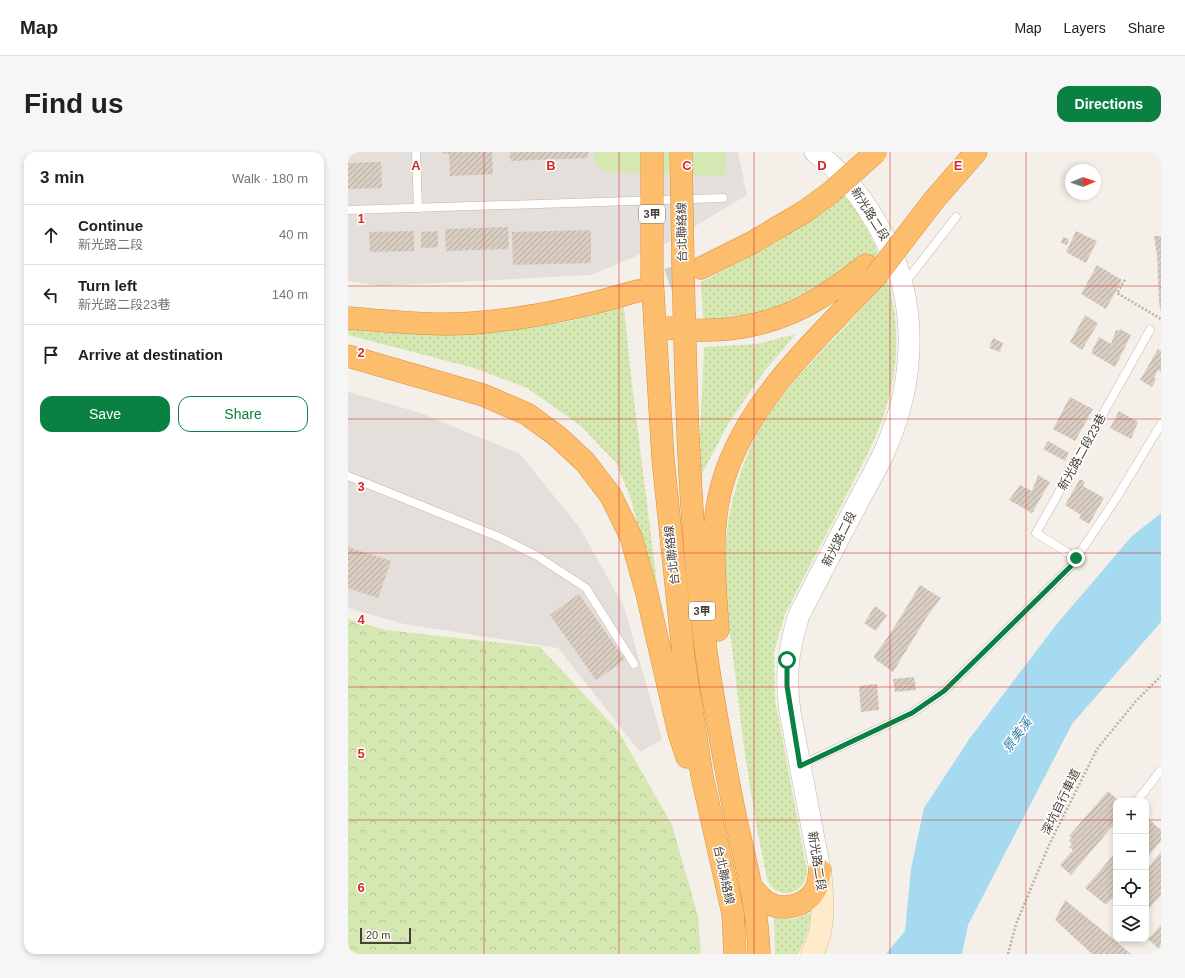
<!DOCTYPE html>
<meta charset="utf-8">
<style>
:root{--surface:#fff;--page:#f6f6f6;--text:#202124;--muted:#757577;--line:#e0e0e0;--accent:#0b8043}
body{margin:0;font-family:Helvetica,"Noto Sans TC",sans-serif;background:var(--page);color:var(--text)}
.controls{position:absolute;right:12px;bottom:12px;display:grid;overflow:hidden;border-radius:8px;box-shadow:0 2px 6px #0003}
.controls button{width:36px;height:36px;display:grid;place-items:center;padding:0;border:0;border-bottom:1px solid var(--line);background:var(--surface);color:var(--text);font:20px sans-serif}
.compass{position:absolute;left:717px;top:12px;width:36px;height:36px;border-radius:50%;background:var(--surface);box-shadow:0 2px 6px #0003;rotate:88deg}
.scale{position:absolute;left:12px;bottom:10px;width:51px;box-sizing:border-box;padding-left:4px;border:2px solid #484037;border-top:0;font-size:11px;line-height:14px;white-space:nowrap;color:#484037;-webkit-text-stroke:3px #fff;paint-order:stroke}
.stop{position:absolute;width:12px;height:12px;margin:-9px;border:3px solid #0b8043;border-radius:50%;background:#fff}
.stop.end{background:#0b8043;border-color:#fff;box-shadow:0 1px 4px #0008}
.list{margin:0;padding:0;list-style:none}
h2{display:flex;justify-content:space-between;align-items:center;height:52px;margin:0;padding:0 16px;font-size:17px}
h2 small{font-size:13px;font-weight:400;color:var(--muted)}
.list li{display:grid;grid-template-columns:26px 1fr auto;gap:12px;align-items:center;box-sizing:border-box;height:60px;padding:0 16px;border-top:1px solid var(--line)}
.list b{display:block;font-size:15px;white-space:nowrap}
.list p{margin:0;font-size:13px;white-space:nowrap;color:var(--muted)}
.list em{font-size:13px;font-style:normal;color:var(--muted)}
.actions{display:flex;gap:8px;padding:12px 16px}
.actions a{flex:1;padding:9px 0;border:1px solid var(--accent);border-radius:12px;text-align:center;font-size:14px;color:var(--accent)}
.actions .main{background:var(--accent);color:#fff}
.icon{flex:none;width:22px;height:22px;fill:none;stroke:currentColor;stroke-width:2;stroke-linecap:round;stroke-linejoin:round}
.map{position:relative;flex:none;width:813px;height:802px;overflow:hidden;border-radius:12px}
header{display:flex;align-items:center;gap:24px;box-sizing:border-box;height:56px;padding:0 20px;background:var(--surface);border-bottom:1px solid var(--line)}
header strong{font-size:19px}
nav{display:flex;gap:22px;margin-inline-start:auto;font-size:14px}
.intro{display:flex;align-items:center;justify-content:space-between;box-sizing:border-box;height:96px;padding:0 24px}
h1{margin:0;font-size:28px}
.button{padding:10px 18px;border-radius:12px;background:var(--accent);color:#fff;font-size:14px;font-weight:700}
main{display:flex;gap:24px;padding:0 24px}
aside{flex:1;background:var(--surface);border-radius:12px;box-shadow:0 2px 6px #0003}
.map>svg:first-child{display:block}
.industrial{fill:#e4dfda}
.grass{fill:url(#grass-dots)}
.forest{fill:url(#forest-crowns)}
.pitch{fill:#d5e8b2}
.parking{fill:#e3e0dd}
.water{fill:#a6daf0}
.building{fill:url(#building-hatch)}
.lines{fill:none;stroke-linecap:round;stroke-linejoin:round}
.motorway-tunnel{stroke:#d2cdc5;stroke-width:22;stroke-dasharray:22 11;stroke-linecap:butt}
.service-casing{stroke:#c0b6ab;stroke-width:9}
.tertiary-casing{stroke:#c0b6ab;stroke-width:22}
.secondary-casing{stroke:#d3be99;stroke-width:23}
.motorway-casing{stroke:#dc903b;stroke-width:23}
.path{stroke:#c1b09d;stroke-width:2.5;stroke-dasharray:2 2;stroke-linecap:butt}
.service{stroke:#fff;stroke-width:8}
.tertiary{stroke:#fff;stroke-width:21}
.secondary{stroke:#feebc9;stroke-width:22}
.motorway{stroke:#fcbd6c;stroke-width:22}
.motorway-bridge-casing{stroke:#dc903b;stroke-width:23;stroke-linecap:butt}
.motorway-bridge{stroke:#fcbd6c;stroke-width:22}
.route{stroke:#0b8043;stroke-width:5}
.grid{fill:none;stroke:#d62828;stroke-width:1;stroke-opacity:0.55}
.labels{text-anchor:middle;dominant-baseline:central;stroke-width:3;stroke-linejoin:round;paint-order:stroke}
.shield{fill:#fff;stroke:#7f7973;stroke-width:1}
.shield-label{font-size:11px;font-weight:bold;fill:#484037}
.street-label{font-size:12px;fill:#484037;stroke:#fff}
.water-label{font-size:13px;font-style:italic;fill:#2e7ea3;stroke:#fff}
.grid-label{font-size:13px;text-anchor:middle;font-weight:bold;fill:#d62828;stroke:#fff;stroke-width:3;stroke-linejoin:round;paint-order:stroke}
</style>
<header>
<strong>Map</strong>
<nav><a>Map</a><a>Layers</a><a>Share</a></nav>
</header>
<div class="intro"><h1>Find us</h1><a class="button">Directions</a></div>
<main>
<aside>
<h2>3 min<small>Walk · 180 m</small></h2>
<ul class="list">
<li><svg class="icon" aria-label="ahead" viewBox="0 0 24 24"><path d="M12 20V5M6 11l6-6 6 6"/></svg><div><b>Continue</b><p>新光路二段</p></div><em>40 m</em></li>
<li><svg class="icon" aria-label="left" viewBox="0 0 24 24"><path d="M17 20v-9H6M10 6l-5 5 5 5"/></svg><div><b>Turn left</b><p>新光路二段23巷</p></div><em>140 m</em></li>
<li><svg class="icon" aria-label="arrive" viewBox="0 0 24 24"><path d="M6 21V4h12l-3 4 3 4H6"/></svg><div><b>Arrive at destination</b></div></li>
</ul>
<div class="actions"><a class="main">Save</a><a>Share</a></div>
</aside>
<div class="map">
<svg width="813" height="802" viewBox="0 0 813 802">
<defs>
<pattern id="grass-dots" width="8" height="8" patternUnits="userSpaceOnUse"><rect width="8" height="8" fill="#d5e8b2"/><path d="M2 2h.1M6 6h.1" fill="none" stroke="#b8c89a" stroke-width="1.8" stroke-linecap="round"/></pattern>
<pattern id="forest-crowns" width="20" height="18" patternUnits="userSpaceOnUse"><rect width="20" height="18" fill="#d5e8b2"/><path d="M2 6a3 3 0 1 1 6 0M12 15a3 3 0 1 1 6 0" fill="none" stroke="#b8c89a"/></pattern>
<pattern id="building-hatch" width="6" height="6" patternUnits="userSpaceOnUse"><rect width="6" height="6" fill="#d9cdc1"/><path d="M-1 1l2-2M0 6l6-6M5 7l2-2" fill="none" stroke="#b2a89e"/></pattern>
</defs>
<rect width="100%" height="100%" fill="#f4f0e9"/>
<path class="industrial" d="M0,0H390L399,43L319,91L243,123L33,134L0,129Z
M0,240L73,261L172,302L232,376L276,455L314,587L292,600L210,496L56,472L0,456Z"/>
<path class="grass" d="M495,39C550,116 565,195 528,284C518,307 505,329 494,352C475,388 456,425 437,462L426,500L427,547L459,719C458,741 433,750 420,730C405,664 396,598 388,530C384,490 375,446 377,406C378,362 390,318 411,278C427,250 450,225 472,201C493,179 514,157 534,134L511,107C472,134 432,158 385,167C375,168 363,172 355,165L353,130L429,90L463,67Z
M276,155L283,224L310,439L296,398L283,347L268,311L233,274L179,236L126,216L0,183V177L163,178L218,170Z
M448,182L415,221L380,272L350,330L356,195L409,192Z
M461,761L463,763C461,777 457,789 450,802H427L426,766L446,767Z"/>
<path class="forest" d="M0,467L38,478L192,495L271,580L324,673L350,764L353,802H0Z"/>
<path class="pitch" d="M246,0H378L377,24L259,20L247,13Z"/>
<path class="parking" d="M254,23L317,32H388L395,43L344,73L257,110Z"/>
<path class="water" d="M813,361V470L724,572L620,773L614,802H538L557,779L563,717L576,656L622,586L708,473L784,384Z"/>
<path class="building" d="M95,0H144L145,22L102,24L101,2H95Z
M162,0H240V6L162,9Z
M33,10L34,36L0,37V11Z
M160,75L161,97L98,99L97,77Z
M243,78V111L165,113L164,80Z
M66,79V99L22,100L21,80Z
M90,79V95L73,96V80Z
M728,79L749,89L738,111L718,100Z
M806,84H813V161L811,151L809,104Z
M715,85L721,87L719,93L713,91Z
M749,113L774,128L758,157L733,142Z
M737,163L750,171L734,198L722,190Z
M772,177L783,183L767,215L743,201L751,185L763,192L768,178L771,179Z
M645,186L655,191L652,200L641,196Z
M810,197L813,199V220L810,218L806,226L808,227L804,235L792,228Z
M722,245L745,257L727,289L705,277Z
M771,259L790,270L783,287L762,276Z
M700,289L721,301L717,309L695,297Z
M690,323L702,330L684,361L661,348L672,333L684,339Z
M732,327L737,330L735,334L756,346L741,372L731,366L733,363L717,353Z
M0,395L43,409L30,446L0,436Z
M572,433L593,446L578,466L545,520L527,507L526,504L542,482Z
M231,442L277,508L248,528L202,463Z
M527,454L539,463L528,479L516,471Z
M566,525L568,538L547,540L545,527Z
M529,532L531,558L513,560L511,534Z
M760,639L771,649H768V670L723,723L712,713L725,698L721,695L724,692L721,689L724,686L721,684Z
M798,665L813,678V689L798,707Z
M768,700V742L758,753L737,736Z
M813,700V743L798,760V718Z
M717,748L764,786L783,802H744L707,768Z
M813,773V799L800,787Z"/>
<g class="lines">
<path class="motorway-tunnel" d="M289,139L352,116"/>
<defs>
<path id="service" d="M68,0L70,56
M0,58L375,46
M556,132L608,65
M0,324L151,385L189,404L238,436L286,512
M728,406L688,381L802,178
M453,613L564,561L596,539L723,414L769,345L813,272
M789,649L813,618"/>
<path id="tertiary" d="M467,0C497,22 517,49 534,81C571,148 568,227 538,296C529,317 517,336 507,356C488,391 470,427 451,463C440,498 437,523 442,560L472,718"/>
<path id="secondary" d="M464,802C478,776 475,746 472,718"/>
<path id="motorway" d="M586,48L628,0
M335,111C338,247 341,385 361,520C369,569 378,619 388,668C398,713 410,756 411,802
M353,116L405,90L456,60
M304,124L315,307L336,509L354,624L385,762L387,802
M0,166C41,169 84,174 125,171C181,167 236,155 289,139
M321,176C375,183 427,174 473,145C489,136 503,124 518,113
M0,204L135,243L179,262L209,284L237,310L263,344L283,385L299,442L331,581L339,605
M370,478C367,434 362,388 371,345C390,255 468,189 527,125
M404,736C409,741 414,748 420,751C437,760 462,753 469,734C471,729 471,723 472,718"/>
</defs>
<use href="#service" class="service-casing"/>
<use href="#tertiary" class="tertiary-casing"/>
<use href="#secondary" class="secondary-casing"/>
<use href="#motorway" class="motorway-casing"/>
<path class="path" d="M777,128L769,141L813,167
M660,802L668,772L701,693L749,597L788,549L813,524"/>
<use href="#service" class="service"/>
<use href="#tertiary" class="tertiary"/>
<use href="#secondary" class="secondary"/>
<use href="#motorway" class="motorway"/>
<defs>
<path id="motorway-bridge" d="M304,0V124
M333,0L335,111
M456,60L482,41L528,0
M527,125L586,48"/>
</defs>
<use href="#motorway-bridge" class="motorway-bridge-casing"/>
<use href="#motorway-bridge" class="motorway-bridge"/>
</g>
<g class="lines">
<path class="route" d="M439,508V534L452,614L564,561L596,539L723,414L728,406"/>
</g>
<path class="grid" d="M136,0V802M271,0V802M406,0V802M542,0V802M678,0V802M0,134H813M0,267H813M0,401H813M0,535H813M0,668H768M798,668H813"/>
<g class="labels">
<g class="shield">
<rect x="291" y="53" width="26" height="18" rx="3"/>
<rect x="341" y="450" width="26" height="18" rx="3"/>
</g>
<g class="shield-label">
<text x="304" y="62">3甲</text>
<text x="354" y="459">3甲</text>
</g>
<g class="street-label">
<text transform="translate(522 62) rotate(58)">新光路二段</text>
<text transform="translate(334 80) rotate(-91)">台北聯絡線</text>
<text transform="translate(734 300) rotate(-61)">新光路二段23巷</text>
<text transform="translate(491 387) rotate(-63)">新光路二段</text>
<text transform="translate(324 403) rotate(-96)">台北聯絡線</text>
<text transform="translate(713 650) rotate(-64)">深坑自行車道</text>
<text transform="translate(469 709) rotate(81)">新光路二段</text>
<text transform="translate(376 723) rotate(78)">台北聯絡線</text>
</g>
<g class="water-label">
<text transform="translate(669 583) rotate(-53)">景美溪</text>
</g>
</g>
<g class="grid-label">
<text x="68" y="18">A</text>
<text x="203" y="18">B</text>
<text x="339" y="18">C</text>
<text x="474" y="18">D</text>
<text x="610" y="18">E</text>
<text x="13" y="71">1</text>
<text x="13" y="205">2</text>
<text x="13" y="339">3</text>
<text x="13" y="472">4</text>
<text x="13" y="606">5</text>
<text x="13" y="740">6</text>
</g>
</svg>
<div class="controls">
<button>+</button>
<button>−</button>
<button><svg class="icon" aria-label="locate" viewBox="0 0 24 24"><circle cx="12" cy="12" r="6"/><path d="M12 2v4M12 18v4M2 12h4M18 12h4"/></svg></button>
<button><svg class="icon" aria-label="layers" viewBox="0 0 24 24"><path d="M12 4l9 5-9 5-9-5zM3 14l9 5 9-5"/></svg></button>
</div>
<svg class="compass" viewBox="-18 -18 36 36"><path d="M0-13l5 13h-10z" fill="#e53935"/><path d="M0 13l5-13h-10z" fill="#757577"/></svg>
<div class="scale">20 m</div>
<div class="stop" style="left:439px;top:508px"></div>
<div class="stop end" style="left:728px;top:406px"></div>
</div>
</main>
